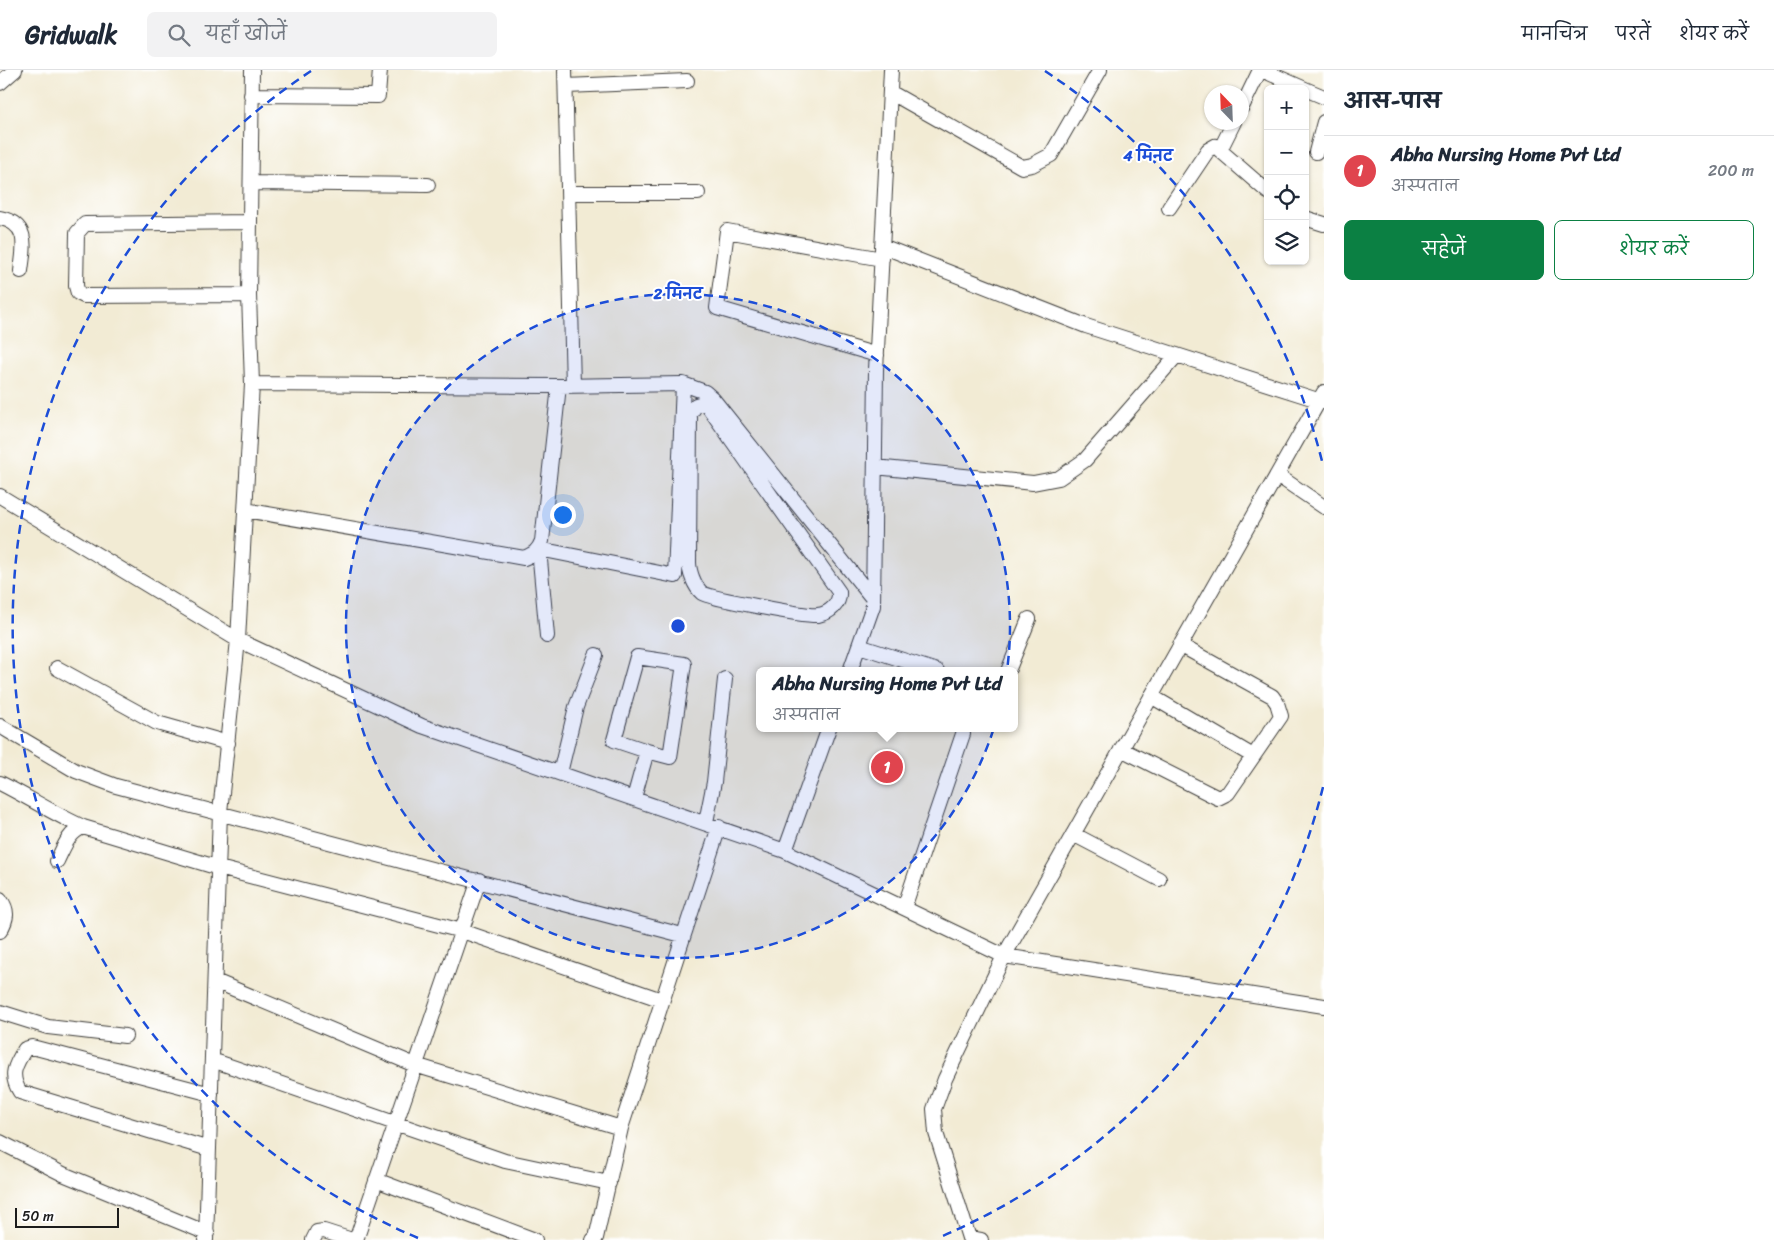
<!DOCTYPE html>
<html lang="hi">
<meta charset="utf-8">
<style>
:root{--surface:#fff;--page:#f2f2f3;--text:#1f2937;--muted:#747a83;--line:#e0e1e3;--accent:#0b8043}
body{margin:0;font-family:Sriracha,"Playpen Sans Deva",sans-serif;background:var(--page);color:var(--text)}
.controls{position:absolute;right:15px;top:15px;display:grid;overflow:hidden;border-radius:8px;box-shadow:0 1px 4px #0004}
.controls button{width:45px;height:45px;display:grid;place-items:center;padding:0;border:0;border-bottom:1px solid var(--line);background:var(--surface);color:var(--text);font:25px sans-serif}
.compass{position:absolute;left:1204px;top:15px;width:45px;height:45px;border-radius:50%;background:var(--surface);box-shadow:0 1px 4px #0004;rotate:337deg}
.scale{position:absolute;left:15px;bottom:12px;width:104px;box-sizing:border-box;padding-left:5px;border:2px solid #1c1c1c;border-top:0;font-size:14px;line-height:18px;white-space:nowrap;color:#1c1c1c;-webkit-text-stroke:4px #fff;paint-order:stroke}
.you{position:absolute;left:562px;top:444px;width:18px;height:18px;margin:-12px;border:4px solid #fff;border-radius:50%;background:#1a73e8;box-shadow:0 0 0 8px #1a73e833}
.badge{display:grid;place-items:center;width:32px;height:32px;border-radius:50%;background:var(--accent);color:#fff;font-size:16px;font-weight:700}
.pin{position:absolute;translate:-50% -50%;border:2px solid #fff;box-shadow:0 1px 5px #0006}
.popup{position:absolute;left:756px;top:597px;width:262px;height:65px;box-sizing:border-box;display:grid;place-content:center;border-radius:8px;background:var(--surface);filter:drop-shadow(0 1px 4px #0005);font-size:16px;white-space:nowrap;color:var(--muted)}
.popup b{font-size:19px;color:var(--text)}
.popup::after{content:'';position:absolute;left:50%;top:100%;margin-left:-10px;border:10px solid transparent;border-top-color:var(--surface)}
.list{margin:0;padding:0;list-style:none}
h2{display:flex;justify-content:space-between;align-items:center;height:65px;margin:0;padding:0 20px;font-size:21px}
h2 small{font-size:16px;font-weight:400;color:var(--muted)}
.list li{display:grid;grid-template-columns:32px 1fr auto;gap:15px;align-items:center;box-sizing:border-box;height:70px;padding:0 20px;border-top:1px solid var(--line)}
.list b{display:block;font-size:19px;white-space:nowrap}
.list p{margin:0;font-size:16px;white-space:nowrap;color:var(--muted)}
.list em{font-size:16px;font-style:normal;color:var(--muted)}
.actions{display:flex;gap:10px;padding:15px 20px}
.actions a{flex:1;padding:11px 0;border:1px solid var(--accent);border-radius:8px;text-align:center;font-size:18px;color:var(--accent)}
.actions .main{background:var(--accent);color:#fff}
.icon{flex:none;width:28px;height:28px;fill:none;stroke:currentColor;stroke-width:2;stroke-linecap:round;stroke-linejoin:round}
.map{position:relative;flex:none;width:1324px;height:1170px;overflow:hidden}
header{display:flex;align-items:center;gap:30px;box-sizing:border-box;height:70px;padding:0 25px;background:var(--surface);border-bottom:1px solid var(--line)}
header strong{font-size:24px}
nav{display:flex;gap:28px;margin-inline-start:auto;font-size:18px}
.search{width:350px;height:45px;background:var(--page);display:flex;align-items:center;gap:12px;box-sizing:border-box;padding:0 18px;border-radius:8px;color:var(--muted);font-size:19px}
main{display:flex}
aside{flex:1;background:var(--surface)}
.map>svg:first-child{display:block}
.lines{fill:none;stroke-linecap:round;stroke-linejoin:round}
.minor-casing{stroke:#3c3b38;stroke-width:16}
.minor{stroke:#fff;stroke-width:14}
.ring{fill:none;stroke:#1d4ed8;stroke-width:2.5;stroke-dasharray:9 6}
.centre{fill:#1d4ed8;stroke:#fff;stroke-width:2.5}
.ring-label{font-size:15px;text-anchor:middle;font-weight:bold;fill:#1d4ed8;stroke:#fff;stroke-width:4;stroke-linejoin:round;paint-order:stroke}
</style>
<header>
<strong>Gridwalk</strong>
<div class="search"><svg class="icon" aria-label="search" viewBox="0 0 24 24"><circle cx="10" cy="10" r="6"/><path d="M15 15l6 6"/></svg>यहाँ खोजें</div>
<nav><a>मानचित्र</a><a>परतें</a><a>शेयर करें</a></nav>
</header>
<main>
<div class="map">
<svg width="1324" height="1170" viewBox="0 0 1324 1170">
<rect width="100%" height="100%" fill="#fff"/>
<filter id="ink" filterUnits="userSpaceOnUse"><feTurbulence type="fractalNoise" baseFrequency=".02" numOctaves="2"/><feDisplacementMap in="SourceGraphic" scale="10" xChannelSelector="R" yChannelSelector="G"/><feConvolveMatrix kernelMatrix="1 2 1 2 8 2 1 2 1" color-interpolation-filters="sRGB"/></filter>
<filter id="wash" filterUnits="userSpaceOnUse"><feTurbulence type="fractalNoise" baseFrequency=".0096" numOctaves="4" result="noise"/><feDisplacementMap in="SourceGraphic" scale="20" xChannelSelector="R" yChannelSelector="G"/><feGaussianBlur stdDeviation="1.12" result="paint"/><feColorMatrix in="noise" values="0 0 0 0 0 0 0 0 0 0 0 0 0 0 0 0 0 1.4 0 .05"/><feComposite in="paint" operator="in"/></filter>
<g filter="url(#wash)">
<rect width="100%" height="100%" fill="#f2ebd4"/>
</g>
<g filter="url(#ink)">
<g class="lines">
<defs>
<path id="minor" d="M565,0L573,316
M1262,0L1305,19
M0,13L15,0
M566,16L687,11
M1305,19L1324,27
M890,22L1022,97L1032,95L1051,85L1100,0
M251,25L378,26L380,0
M1242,37L1260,0
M1220,80L1234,52
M1316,82L1324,52
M251,113L428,115
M568,123H698
M1169,138L1208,80L1215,76L1268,122
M0,148C30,154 24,177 21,201
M1305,148L1324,154
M882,176L1086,256L1324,332
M249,225L84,226L78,223L76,216L77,163L85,154L250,152
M877,285L717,238L727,161L882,189
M252,314L559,316L683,314L705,322L713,329L873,529
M703,333L707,335L839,522C840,534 830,543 818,545C809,547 709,528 702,523C694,516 689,501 689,492L690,344L696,335Z
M875,397L1033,413L1059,408L1085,390L1177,285
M1277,405L1324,437
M0,426L238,570L422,656L785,781L1004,886L1324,936
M245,440L524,488C534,484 538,481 542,471L559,316
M547,566L539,479L675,506L683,314
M859,576L937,601
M57,598L157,653L228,673
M850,601L873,536L876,300L891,0
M1008,601L1029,549
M1151,626L1253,686
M0,656L76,701L116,716L682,865
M1121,679L1218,728L1228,723L1281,646L1277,633L1272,626L1180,575
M560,703L576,637L596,585
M0,713C28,727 54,744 83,757
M634,728L647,681L614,670L637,587L684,594L670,687L647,681
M706,752L714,712L725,609
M1073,764L1159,809
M785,781L829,658
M57,791C64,777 68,763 83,757L219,798L462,861L662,930
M0,829C9,841 7,849 0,861
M904,838L963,664
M215,911L415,995L621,1058
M0,942L48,957L125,966
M212,990L505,1091L609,1113
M0,1072L63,1104L207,1163
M209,1079L20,1022C9,1005 15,995 25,979L32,977L211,1024
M376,1110L535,1170
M206,1170L220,742L238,570L252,314L249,225L252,0
M313,1170L317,1162L324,1161L352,1170
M356,1170L479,810
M593,1170L596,1168L621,1058L719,757
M981,1170L969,1168L936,1063L934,1039L945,1009L1004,886L1324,322"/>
</defs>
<use href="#minor" class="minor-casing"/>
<use href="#minor" class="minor"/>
</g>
</g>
<circle cx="678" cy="556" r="332" fill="#1d4ed8" fill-opacity=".12"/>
<g class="ring">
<circle cx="678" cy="556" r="332"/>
<path d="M1323 717A665 665 0 0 1 938 1168M418 1168A665 665 0 0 1 311 1M1045 1A665 665 0 0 1 1323 395"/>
</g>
<circle cx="678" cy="556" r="8" class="centre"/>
<g class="ring-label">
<text x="1148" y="91">4 मिनट</text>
<text x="678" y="229">2 मिनट</text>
</g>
</svg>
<div class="controls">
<button>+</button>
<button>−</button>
<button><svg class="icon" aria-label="locate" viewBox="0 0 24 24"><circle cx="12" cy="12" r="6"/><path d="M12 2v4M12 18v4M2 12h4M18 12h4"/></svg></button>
<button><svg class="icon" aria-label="layers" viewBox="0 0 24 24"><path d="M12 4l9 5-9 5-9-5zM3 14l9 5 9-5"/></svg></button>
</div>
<svg class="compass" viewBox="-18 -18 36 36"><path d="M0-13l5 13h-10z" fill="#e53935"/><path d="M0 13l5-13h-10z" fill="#747a83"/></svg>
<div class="scale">50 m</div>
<div class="you"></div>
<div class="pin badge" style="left:887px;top:697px;background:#e0444e">1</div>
<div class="popup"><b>Abha Nursing Home Pvt Ltd</b>अस्पताल</div>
</div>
<aside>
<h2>आस-पास<small></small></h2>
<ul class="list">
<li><span class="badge" style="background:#e0444e">1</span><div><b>Abha Nursing Home Pvt Ltd</b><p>अस्पताल</p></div><em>200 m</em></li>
</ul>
<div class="actions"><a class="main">सहेजें</a><a>शेयर करें</a></div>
</aside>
</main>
